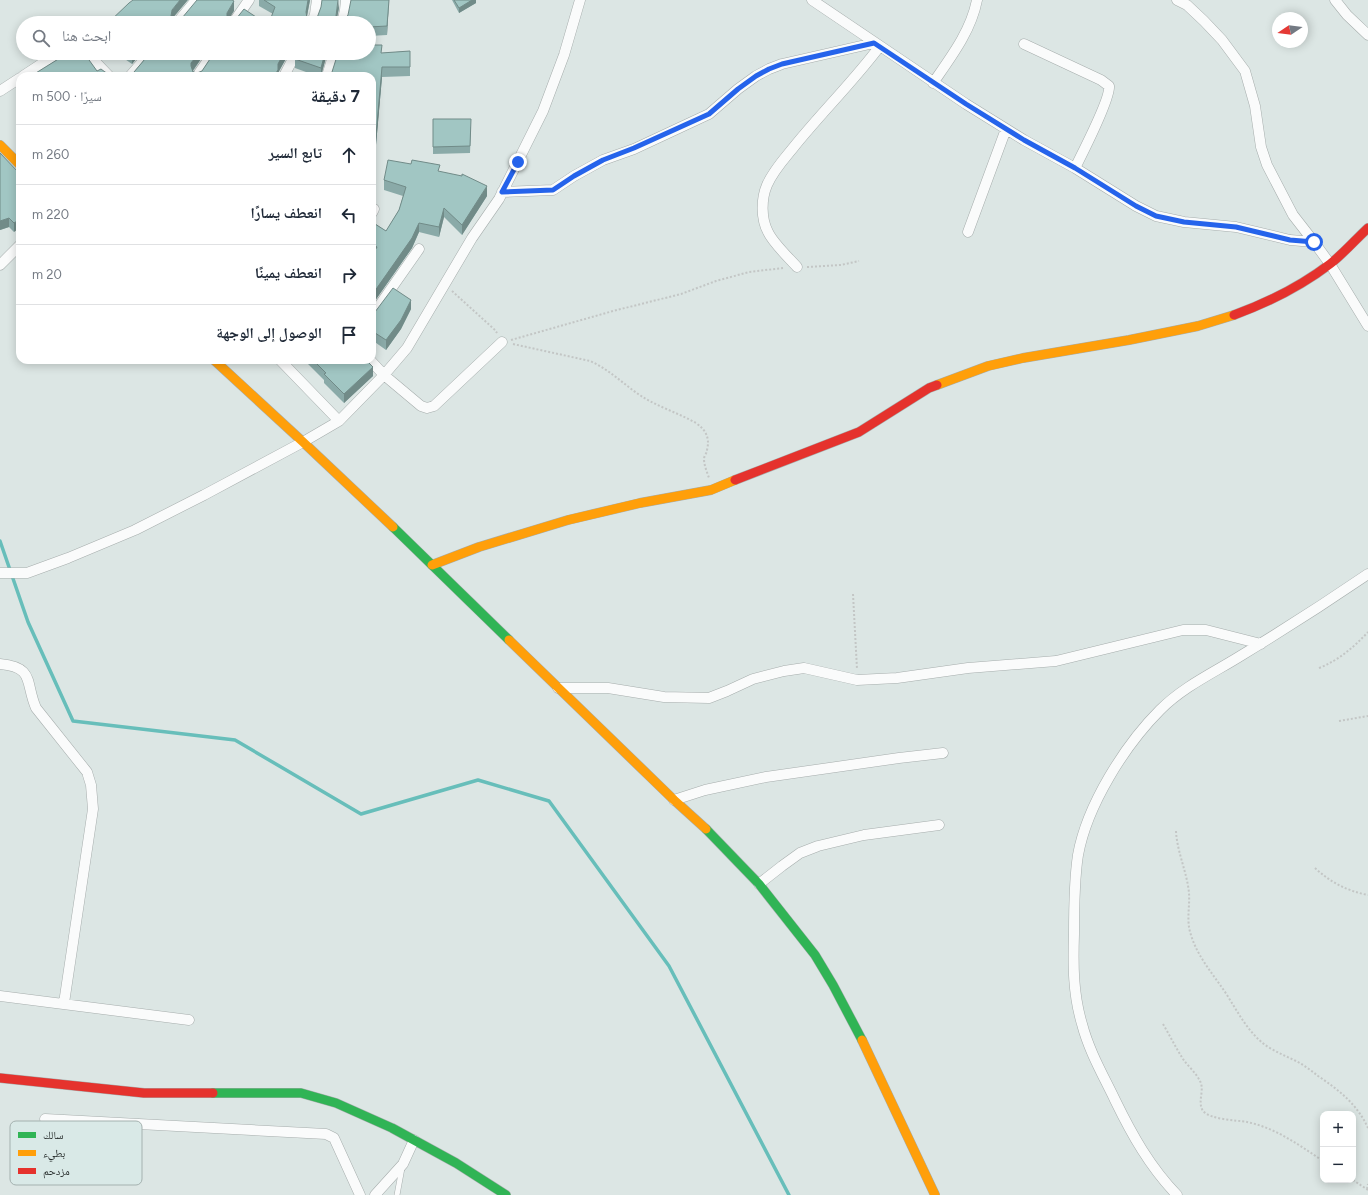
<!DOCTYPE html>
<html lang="ar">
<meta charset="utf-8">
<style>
:root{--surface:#fff;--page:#f6f6f7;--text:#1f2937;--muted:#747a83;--line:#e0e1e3}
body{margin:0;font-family:Figtree,"Noto Naskh Arabic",sans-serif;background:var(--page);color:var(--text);direction:rtl}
.controls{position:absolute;right:12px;bottom:12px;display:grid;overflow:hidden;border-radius:8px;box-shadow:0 2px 10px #0003}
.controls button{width:36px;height:36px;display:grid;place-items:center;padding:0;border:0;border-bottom:1px solid var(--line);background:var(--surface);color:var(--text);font:20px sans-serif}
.compass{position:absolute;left:1272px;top:12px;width:36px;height:36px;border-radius:50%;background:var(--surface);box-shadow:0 2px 10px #0003;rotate:257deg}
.stop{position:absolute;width:12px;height:12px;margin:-9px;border:3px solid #2563eb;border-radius:50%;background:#fff}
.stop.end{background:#2563eb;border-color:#fff;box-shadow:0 1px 4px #0008}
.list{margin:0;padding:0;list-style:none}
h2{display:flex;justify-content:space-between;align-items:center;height:52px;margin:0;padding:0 16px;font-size:17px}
h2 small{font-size:13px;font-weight:400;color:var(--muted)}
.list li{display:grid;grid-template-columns:26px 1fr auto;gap:12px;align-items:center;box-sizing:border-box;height:60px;padding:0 16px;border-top:1px solid var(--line)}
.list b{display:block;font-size:15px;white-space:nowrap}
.list em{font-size:13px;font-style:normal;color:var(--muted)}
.icon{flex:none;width:22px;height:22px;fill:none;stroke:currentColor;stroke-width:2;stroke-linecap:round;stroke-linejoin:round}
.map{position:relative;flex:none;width:1368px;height:1195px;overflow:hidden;direction:ltr}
.search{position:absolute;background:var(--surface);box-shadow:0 2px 10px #0003;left:16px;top:16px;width:360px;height:44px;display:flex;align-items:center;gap:10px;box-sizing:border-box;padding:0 14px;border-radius:22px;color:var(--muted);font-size:15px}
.panel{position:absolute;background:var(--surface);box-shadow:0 2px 10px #0003;left:16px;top:72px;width:360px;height:292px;border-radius:12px;direction:rtl}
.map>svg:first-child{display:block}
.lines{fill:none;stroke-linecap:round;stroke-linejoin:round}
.stream{stroke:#67beba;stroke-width:3.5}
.lane-casing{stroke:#a6adac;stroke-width:6}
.street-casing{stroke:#a6adac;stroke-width:11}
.fast-casing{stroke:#a6adac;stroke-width:10}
.slow-casing{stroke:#a6adac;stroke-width:10}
.jam-casing{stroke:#a6adac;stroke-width:10}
.path{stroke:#c3c6c5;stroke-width:2;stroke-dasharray:2 2;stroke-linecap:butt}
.lane{stroke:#fafbfb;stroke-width:5}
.street{stroke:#fafbfb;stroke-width:10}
.fast{stroke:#30b455;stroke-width:9}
.slow{stroke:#ff9f0a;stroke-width:9}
.jam{stroke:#e5322d;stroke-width:9}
.wall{fill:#8aaaa8}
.shaded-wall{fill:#718b88}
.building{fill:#a1c6c3;stroke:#718b88}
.route{stroke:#2563eb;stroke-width:5}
.key{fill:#d9e9e7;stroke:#a4b1af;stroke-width:1}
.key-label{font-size:11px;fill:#282e2d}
</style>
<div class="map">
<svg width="1368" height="1195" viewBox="0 0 1368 1195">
<rect width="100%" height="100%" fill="#dce6e4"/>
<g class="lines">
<path class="stream" d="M0,541L28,622L73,721L235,740L361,814L478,780L549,801L669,966L789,1195"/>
<defs>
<path id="lane" d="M397,1195L402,1168"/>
<path id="street" d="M812,0L966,104L1024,140L1075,168L1136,206L1156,216L1184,222L1236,227L1290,240L1314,242L1330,264L1368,326
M1177,0L1187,5L1204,21L1222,40L1245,71L1255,106L1261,147L1267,165L1293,215L1314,242
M1335,0L1347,15L1368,35
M177,23L196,0
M233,23L249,0
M312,23L315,14L317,0
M342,23L345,10L346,0
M1024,44L1101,80L1109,86C1111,98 1082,154 1075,168
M87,53L109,76
M23,76L58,53
M130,76L150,53
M197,76L213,53
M284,76L296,53
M327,76L334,53
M933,83C951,57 971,31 977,0
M0,91L20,78
M502,192L553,190L574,176L603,160L634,149L709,114L738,89L756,76L769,69L782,64L874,43
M372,213L374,209
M968,232L1006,129
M0,265L20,245
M797,267C789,258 773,243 768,232C761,219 761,199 767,185C773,171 784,159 793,148C821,113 853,82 880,46
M372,316L419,249
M280,360L339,421
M370,360L384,375L421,406L427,408L434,406L502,342
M0,573H27L68,558L135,530L204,495L303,442L339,421L384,375L407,348L472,238L499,199L543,111L564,55L580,0
M0,664C35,667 25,683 36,708L87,772L91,785L93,809L64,1003
M558,688H608L664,697L709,698L727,691L753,679L784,671L804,668L857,680L897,678L968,668L1056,661L1183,630H1206L1261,644
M674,800L705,790L766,777L899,758L943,753
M759,884L782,866L800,853L818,846L864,835L939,825
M0,996L189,1020
M45,1119L326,1134L334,1138L360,1195
M375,1195L403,1164L414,1140
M1177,1195C1150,1167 1132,1135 1115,1100C1103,1075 1089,1051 1082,1024C1073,994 1073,965 1074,934C1074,908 1074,881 1078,855C1087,805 1125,745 1160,710C1184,686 1215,672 1242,655C1285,629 1327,602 1368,574"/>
<path id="fast" d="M393,527L509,640
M706,829L759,884L815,955L833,985L862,1040
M213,1093H301L336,1103L392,1128L456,1163L506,1195"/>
<path id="slow" d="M0,145L20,165
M214,360L303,442L393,527
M937,385L988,366L1023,358L1129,340L1198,326L1234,315
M432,565L479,547L568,520L640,503L711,490L735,480
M509,640L674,800L706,829
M862,1040L935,1195"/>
<path id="jam" d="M1234,315C1267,303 1301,286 1330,264C1343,254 1355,240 1368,228
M735,480L859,432L929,388L937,385
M0,1078L144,1093H213"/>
</defs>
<use href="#lane" class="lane-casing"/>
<use href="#street" class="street-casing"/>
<use href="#fast" class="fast-casing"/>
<use href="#slow" class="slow-casing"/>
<use href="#jam" class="jam-casing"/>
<path class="path" d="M807,267L841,265L859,261
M452,291L495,330L497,333
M511,340L613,311L681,294L716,281L749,272L783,268
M513,344L590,361C611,370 627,388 646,399C662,408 680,414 696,423C706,430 710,438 707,450C707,453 704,456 704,459C704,465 707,472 709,478
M853,594L857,669
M1319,668C1339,660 1353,648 1368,632
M1339,721L1368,716
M1176,831C1177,852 1187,872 1189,893C1190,907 1186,921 1191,935C1198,958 1214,975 1227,995C1239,1014 1249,1034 1268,1047C1278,1053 1288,1057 1298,1062C1305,1066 1312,1071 1318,1076C1339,1090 1357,1104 1368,1128
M1315,868C1330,882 1347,891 1368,895
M1163,1024C1170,1036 1176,1048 1183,1059C1188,1066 1196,1073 1200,1081C1205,1090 1197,1102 1203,1111C1211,1120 1236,1120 1247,1122C1276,1128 1299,1145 1323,1161
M1353,1180L1368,1190
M1367,1189L1368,1184"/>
<use href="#lane" class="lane"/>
<use href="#street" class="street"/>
<use href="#fast" class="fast"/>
<use href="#slow" class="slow"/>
<use href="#jam" class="jam"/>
</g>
<path class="wall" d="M259,0H310L307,16V18L313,20L339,8L337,17L340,20L346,18L389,0L387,35L369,36V23H269L273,14L259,6Z
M452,0H476V3L459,13Z
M410,51V76L382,77L375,156H372V76L382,53Z
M112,53H141L132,64L119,55L117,58Z
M150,53H205L193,71L197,73L202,71L214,53H289L278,73V76H134V72Z
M327,53L321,76H317L295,68V59Z
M433,119L471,127L470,153L433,154Z
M0,153L20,174L14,232L9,227L0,230Z
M440,172L487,196L462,235L444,217L439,237L419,232L412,248L372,305V255L373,254L372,253V222L386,231L399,210L403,196L384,190V180Z
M411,309L401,329L386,350L372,340V313Z
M304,360H366L373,376L344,403L324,383V380Z"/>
<path class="shaded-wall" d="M180,0H188L172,19L171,16L172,10Z
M308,0H310L306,21V12Z
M338,0L339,8L336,23V16Z
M389,0L387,35V26Z
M472,0H476V3L459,13V8Z
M234,1V11L227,22V13Z
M117,53H119V55L117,58Z
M133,53H141L132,64V55Z
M199,53H205L191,73V63Z
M284,53H289L278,73V76H274L278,64Z
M325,53H327V54L321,76V68Z
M382,67V77L375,156V147Z
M487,186V196L462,235V225Z
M444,208V217L439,237V227Z
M9,218V227L0,230V221Z
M20,219V228L14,232V223Z
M419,223V232L412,248L372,305V295Z
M411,300V309L401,329L386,350V340Z
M373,367V376L344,403V394Z"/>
<path class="building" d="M133,0H180L172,10L171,16L173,19L179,20L182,18L197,0H232L234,1L227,13V16L230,19H236L244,9L265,23H108L129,3Z
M264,0H308L306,12L307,18L313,20L317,18L321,7L322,0H338L336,16L340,20L346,18L348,15L351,0H389L387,26L369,27V23H269L275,7Z
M454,0H472L459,8Z
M369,45H382L381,53L410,51V67H382L375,147H372V76H329L332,72L338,53H369Z
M68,53H84L97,71L101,69L105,72L109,74L111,76H31Z
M150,53H199L191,63V66L193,72L197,73L202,71L214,53H284L278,64V70L274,76H138L134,72Z
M298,53H325L321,68L295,59Z
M433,119H471L470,146L433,147Z
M0,153L20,174V219L14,223L9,218L0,221Z
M388,160L411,164L412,160L440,165L438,171L462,176V174L487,186L462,225L444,208L439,227L419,223L412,238L372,295V255L377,247L372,244V222L386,231L399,210L406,187L384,180Z
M393,288L411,300L401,320L386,340L372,331V313L375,312Z
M313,360H366L373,367L344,394L324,374L326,373Z"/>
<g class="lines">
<path class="route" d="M518,162L502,192L553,190L574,176L603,160L634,148L709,114L738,89L756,76L769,69L782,64L874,43L966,104L1024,140L1075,168L1136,206L1156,216L1184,222L1236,227L1290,240L1314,242"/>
</g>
<rect x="10" y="1121" width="132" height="64" rx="6" class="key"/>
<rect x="18" y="1132" width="18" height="6" fill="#30b455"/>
<rect x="18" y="1150" width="18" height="6" fill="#ff9f0a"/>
<rect x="18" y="1168" width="18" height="6" fill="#e5322d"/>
<g class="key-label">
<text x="43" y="1139">سالك</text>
<text x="43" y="1157">بطيء</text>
<text x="43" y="1175">مزدحم</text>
</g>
</svg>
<div class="controls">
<button>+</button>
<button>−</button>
</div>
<svg class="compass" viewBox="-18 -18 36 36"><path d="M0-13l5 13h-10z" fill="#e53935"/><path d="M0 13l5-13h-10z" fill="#747a83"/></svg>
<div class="stop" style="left:1314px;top:242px"></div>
<div class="stop end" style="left:518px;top:162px"></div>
<div class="search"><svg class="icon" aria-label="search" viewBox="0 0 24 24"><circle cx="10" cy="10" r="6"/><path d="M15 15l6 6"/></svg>ابحث هنا</div>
<section class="panel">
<h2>7 دقيقة<small>سيرًا · 500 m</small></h2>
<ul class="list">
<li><svg class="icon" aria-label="ahead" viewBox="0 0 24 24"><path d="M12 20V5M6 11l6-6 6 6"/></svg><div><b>تابع السير</b></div><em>260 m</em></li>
<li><svg class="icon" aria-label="left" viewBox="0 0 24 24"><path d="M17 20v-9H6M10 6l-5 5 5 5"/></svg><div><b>انعطف يسارًا</b></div><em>220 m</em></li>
<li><svg class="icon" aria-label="right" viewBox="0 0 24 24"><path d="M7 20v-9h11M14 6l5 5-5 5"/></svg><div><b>انعطف يمينًا</b></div><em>20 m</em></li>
<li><svg class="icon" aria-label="arrive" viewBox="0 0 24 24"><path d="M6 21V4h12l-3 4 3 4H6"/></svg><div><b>الوصول إلى الوجهة</b></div></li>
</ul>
</section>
</div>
